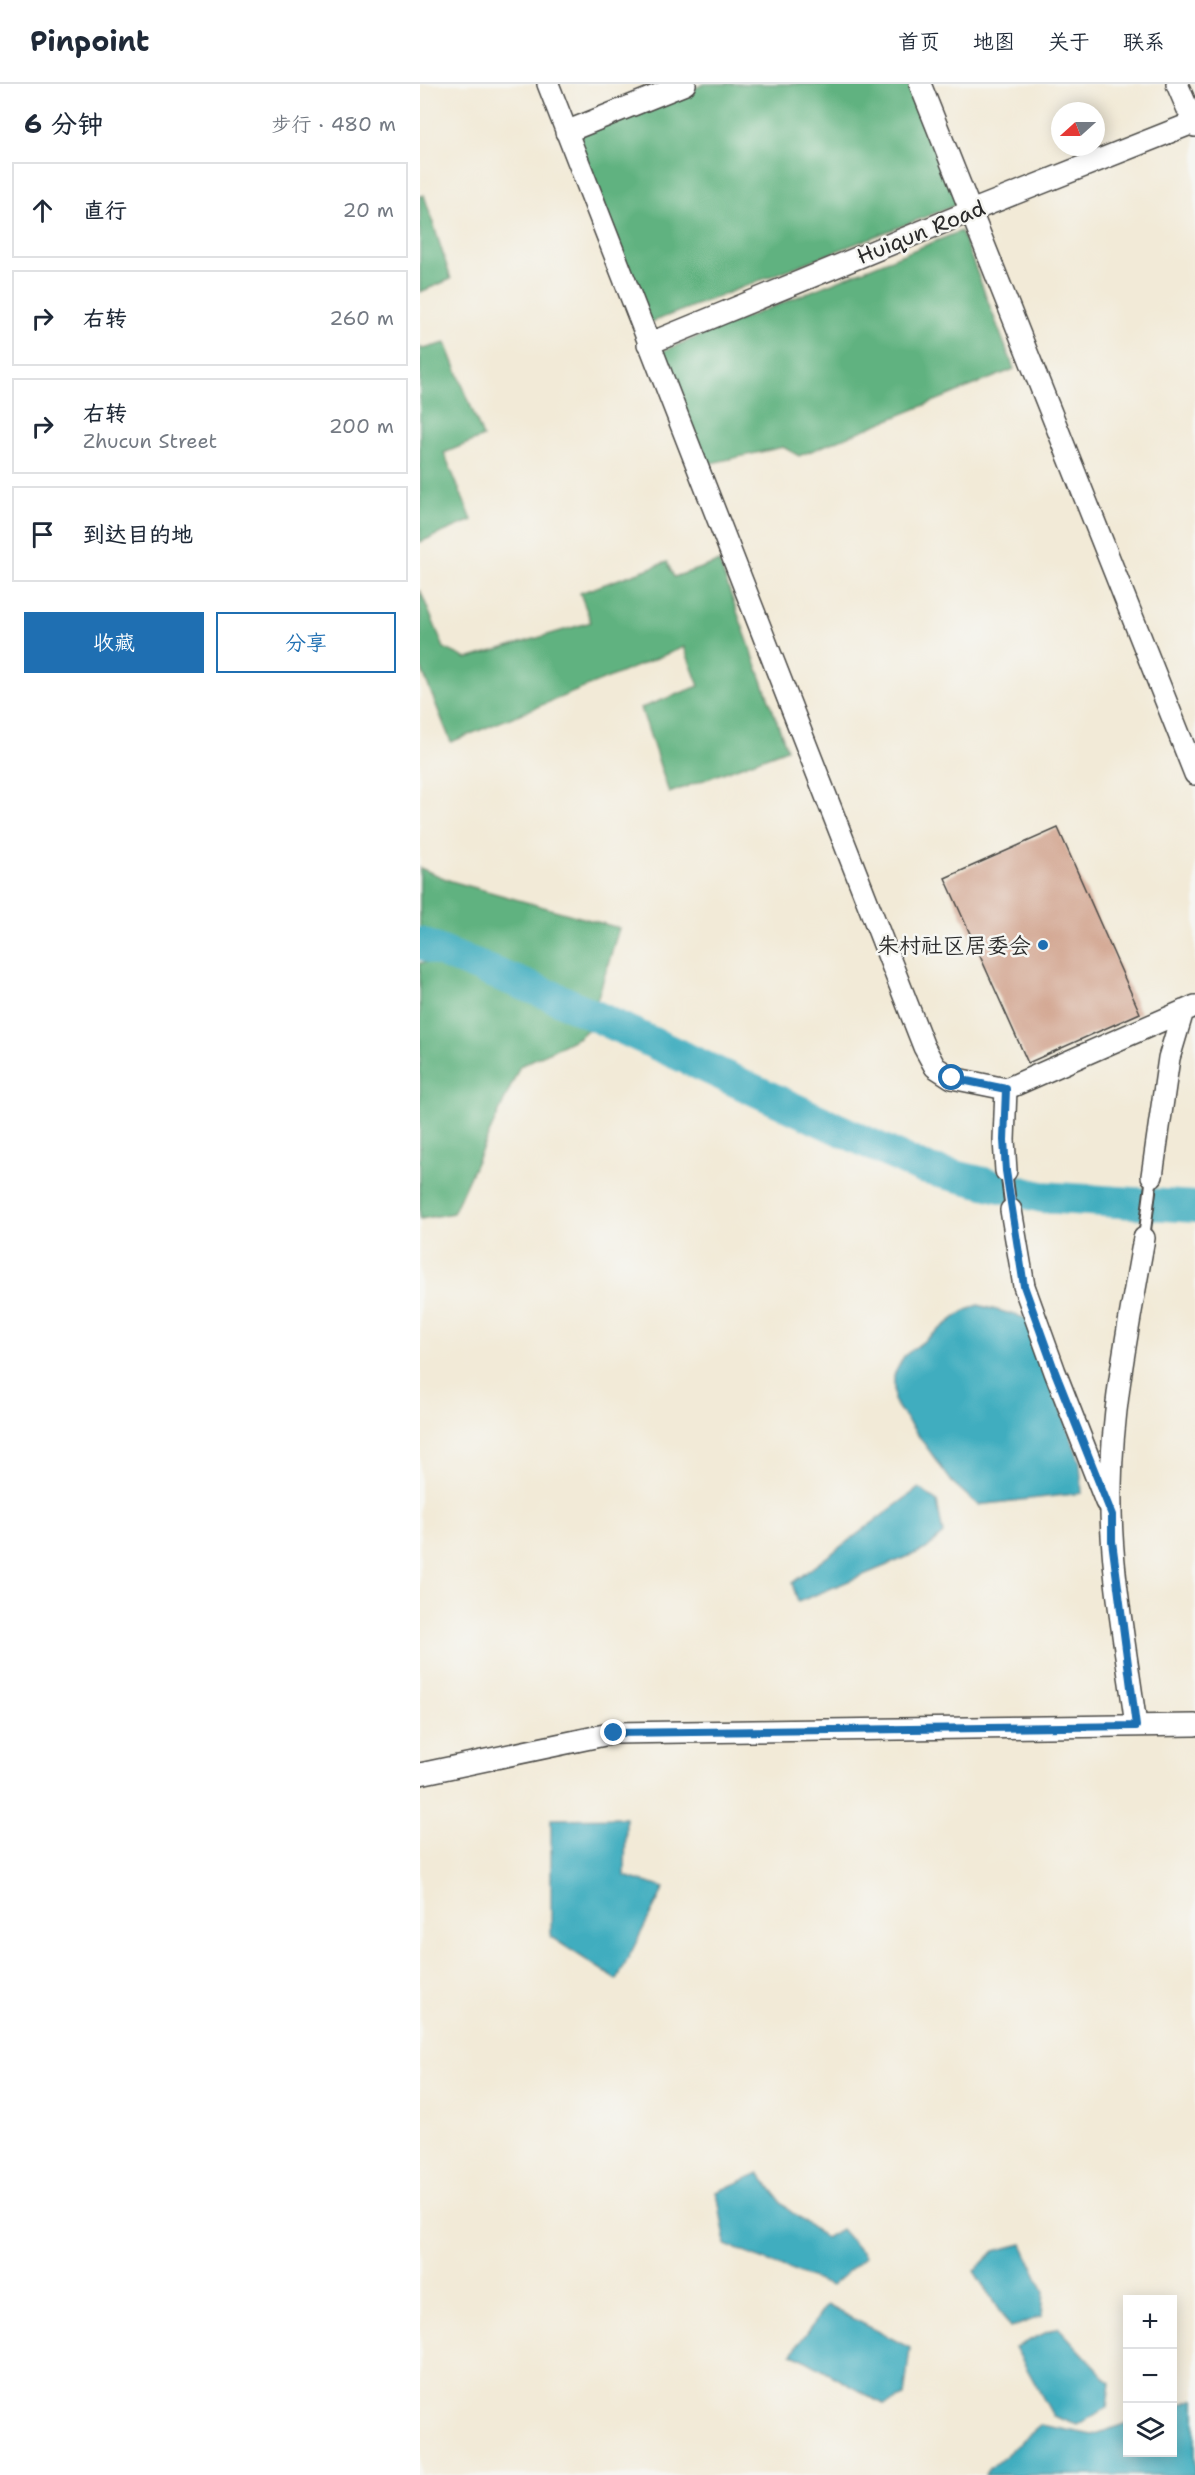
<!DOCTYPE html>
<html lang="zh">
<meta charset="utf-8">
<style>
:root{--surface:#fff;--page:#f2f2f3;--text:#1f2937;--muted:#747a83;--line:#e0e1e3;--accent:#1f6fb2}
body{margin:0;font-family:"Shantell Sans","LXGW WenKai TC",sans-serif;background:var(--page);color:var(--text)}
.controls{position:absolute;right:18px;bottom:18px;display:grid;overflow:hidden;border-radius:0px;box-shadow:0 3px 15px #0003}
.controls button{width:54px;height:54px;display:grid;place-items:center;padding:0;border:0;border-bottom:2px solid var(--line);background:var(--surface);color:var(--text);font:30px sans-serif}
.compass{position:absolute;left:631px;top:18px;width:54px;height:54px;border-radius:50%;background:var(--surface);box-shadow:0 3px 15px #0003;rotate:249deg}
.stop{position:absolute;width:18px;height:18px;margin:-14px;border:4px solid #1f6fb2;border-radius:50%;background:#fff}
.stop.end{background:#1f6fb2;border-color:#fff;box-shadow:0 2px 6px #0008}
.list{margin:0;padding:0;list-style:none}
h2{display:flex;justify-content:space-between;align-items:center;height:78px;margin:0;padding:0 24px;font-size:26px}
h2 small{font-size:20px;font-weight:400;color:var(--muted)}
.list li{display:grid;grid-template-columns:39px 1fr auto;gap:18px;align-items:center;box-sizing:border-box;height:96px;margin:0 12px 12px;padding:0 12px;border:2px solid var(--line);border-radius:0px}
.list b{display:block;font-size:22px;white-space:nowrap}
.list p{margin:0;font-size:20px;white-space:nowrap;color:var(--muted)}
.list em{font-size:20px;font-style:normal;color:var(--muted)}
.actions{display:flex;gap:12px;padding:18px 24px}
.actions a{flex:1;padding:14px 0;border:2px solid var(--accent);border-radius:0px;text-align:center;font-size:21px;color:var(--accent)}
.actions .main{background:var(--accent);color:#fff}
.icon{flex:none;width:33px;height:33px;fill:none;stroke:currentColor;stroke-width:2;stroke-linecap:round;stroke-linejoin:round}
.map{position:relative;flex:none;width:775px;height:2391px;overflow:hidden}
header{display:flex;align-items:center;gap:36px;box-sizing:border-box;height:84px;padding:0 30px;background:var(--surface);border-bottom:2px solid var(--line)}
header strong{font-size:28px}
nav{display:flex;gap:33px;margin-inline-start:auto;font-size:21px}
main{display:flex}
aside{flex:1;background:var(--surface)}
.map>svg:first-child{display:block}
.forest{fill:#60b280;stroke:#466e56;stroke-width:1.5}
.water{fill:#41adbf;stroke:#366c75;stroke-width:1.5}
.lines{fill:none;stroke-linecap:round;stroke-linejoin:round}
.river{stroke:#41adbf;stroke-width:32}
.building{fill:#cf9e87}
.lane-casing{stroke:#494845;stroke-width:14}
.street-casing{stroke:#494845;stroke-width:24}
.lane{stroke:#fff;stroke-width:10}
.street{stroke:#fff;stroke-width:21}
.route{stroke:#1f6fb2;stroke-width:8}
.poi-dot{fill:#1f6fb2;stroke:#f6f6f2;stroke-width:2}
.labels{text-anchor:middle;dominant-baseline:central;stroke-width:5;stroke-linejoin:round;paint-order:stroke}
.street-label{font-size:22px;fill:#2b2b2b;stroke:#f6f6f2}
.poi-label{font-size:22px;fill:#2b2b2b;stroke:#f6f6f2;text-anchor:end}
</style>
<header>
<strong>Pinpoint</strong>
<nav><a>首页</a><a>地图</a><a>关于</a><a>联系</a></nav>
</header>
<main>
<aside>
<h2>6 分钟<small>步行 · 480 m</small></h2>
<ul class="list">
<li><svg class="icon" aria-label="ahead" viewBox="0 0 24 24"><path d="M12 20V5M6 11l6-6 6 6"/></svg><div><b>直行</b></div><em>20 m</em></li>
<li><svg class="icon" aria-label="right" viewBox="0 0 24 24"><path d="M7 20v-9h11M14 6l5 5-5 5"/></svg><div><b>右转</b></div><em>260 m</em></li>
<li><svg class="icon" aria-label="right" viewBox="0 0 24 24"><path d="M7 20v-9h11M14 6l5 5-5 5"/></svg><div><b>右转</b><p>Zhucun Street</p></div><em>200 m</em></li>
<li><svg class="icon" aria-label="arrive" viewBox="0 0 24 24"><path d="M6 21V4h12l-3 4 3 4H6"/></svg><div><b>到达目的地</b></div></li>
</ul>
<div class="actions"><a class="main">收藏</a><a>分享</a></div>
</aside>
<div class="map">
<svg width="775" height="2391" viewBox="0 0 775 2391">
<rect width="100%" height="100%" fill="#f6f6f2"/>
<filter id="ink" filterUnits="userSpaceOnUse"><feTurbulence type="fractalNoise" baseFrequency=".0167" numOctaves="2"/><feDisplacementMap in="SourceGraphic" scale="12" xChannelSelector="R" yChannelSelector="G"/><feConvolveMatrix kernelMatrix="1 2 1 2 8 2 1 2 1" color-interpolation-filters="sRGB"/></filter>
<filter id="wash" filterUnits="userSpaceOnUse"><feTurbulence type="fractalNoise" baseFrequency=".008" numOctaves="4" result="noise"/><feDisplacementMap in="SourceGraphic" scale="24" xChannelSelector="R" yChannelSelector="G"/><feGaussianBlur stdDeviation="1.35" result="paint"/><feColorMatrix in="noise" values="0 0 0 0 0 0 0 0 0 0 0 0 0 0 0 0 0 1.4 0 .05"/><feComposite in="paint" operator="in"/></filter>
<g filter="url(#wash)">
<rect width="100%" height="100%" fill="#f2ead7"/>
<path class="forest" d="M285,0H491L539,120L229,239L155,50Z
M4,111L31,195L0,208V112Z
M541,147L594,285L379,372L363,363L283,381L240,268Z
M26,259L63,353L24,369L52,436L0,458V263L3,265Z
M247,478L254,493L299,478L367,665L249,709L221,624L279,602L264,563L31,658L0,581V506L24,564L47,575L171,538L160,509Z
M0,784L31,797L199,844L175,923L0,853Z
M20,877L176,938L159,953L100,982L33,1129L0,1135V879Z"/>
<path class="water" d="M558,1221L610,1235L660,1379L662,1409L558,1421L532,1398L474,1318V1291L484,1272L543,1228Z
M499,1404L517,1418L523,1450L506,1465L378,1518L372,1499Z
M206,1734L205,1792L244,1804L197,1896L131,1853V1735Z
M339,2089L366,2124L406,2154L421,2145L445,2173L411,2202L306,2161L297,2108Z
M602,2160L624,2208L622,2232L590,2244L554,2187L574,2167Z
M407,2221L490,2264L484,2313L465,2321L372,2269Z
M638,2243L690,2299L687,2324L657,2341L633,2332L595,2263Z
M775,2315V2391H565L567,2387L621,2341L673,2351L707,2339L708,2368H752L753,2323Z"/>
<g class="lines">
<path class="river" d="M0,859L132,912L502,1084L622,1113L775,1123"/>
</g>
<g id="blocks">
<path class="building" d="M638,744L720,929L608,979L525,794Z"/>
</g>
</g>
<g filter="url(#ink)">
<use href="#blocks" fill-opacity="0" stroke="#494845" stroke-width="1.5"/>
<g class="lines">
<defs>
<path id="lane" d="M586,1087L591,1126
M724,1154L732,1092"/>
<path id="street" d="M128,0L504,963L515,983L532,994L586,1005L775,922
M500,0L775,690
M757,0L775,42
M146,48L265,0
M228,260L551,127L775,38
M586,1087L584,1056L586,1005
M732,1092L749,974L763,927
M591,1126L604,1202L635,1288L686,1418
M716,1642C706,1563 689,1482 691,1402C692,1318 710,1236 724,1154
M0,1690L194,1649L775,1641"/>
</defs>
<use href="#lane" class="lane-casing"/>
<use href="#street" class="street-casing"/>
<use href="#lane" class="lane"/>
<use href="#street" class="street"/>
</g>
</g>
<g class="lines" filter="url(#ink)">
<path class="route" d="M194,1649L716,1642L692,1457V1431L635,1288L604,1202L586,1087L584,1056L586,1005L532,994"/>
</g>
<circle class="poi-dot" cx="623" cy="861" r="6"/>
<g class="labels">
<g class="street-label">
<text transform="translate(501 148) rotate(-22)">Huiqun Road</text>
</g>
<g class="poi-label">
<text x="611" y="861">朱村社区居委会</text>
</g>
</g>
</svg>
<div class="controls">
<button>+</button>
<button>−</button>
<button><svg class="icon" aria-label="layers" viewBox="0 0 24 24"><path d="M12 4l9 5-9 5-9-5zM3 14l9 5 9-5"/></svg></button>
</div>
<svg class="compass" viewBox="-18 -18 36 36"><path d="M0-13l5 13h-10z" fill="#e53935"/><path d="M0 13l5-13h-10z" fill="#747a83"/></svg>
<div class="stop" style="left:532px;top:994px"></div>
<div class="stop end" style="left:194px;top:1649px"></div>
</div>
</main>
